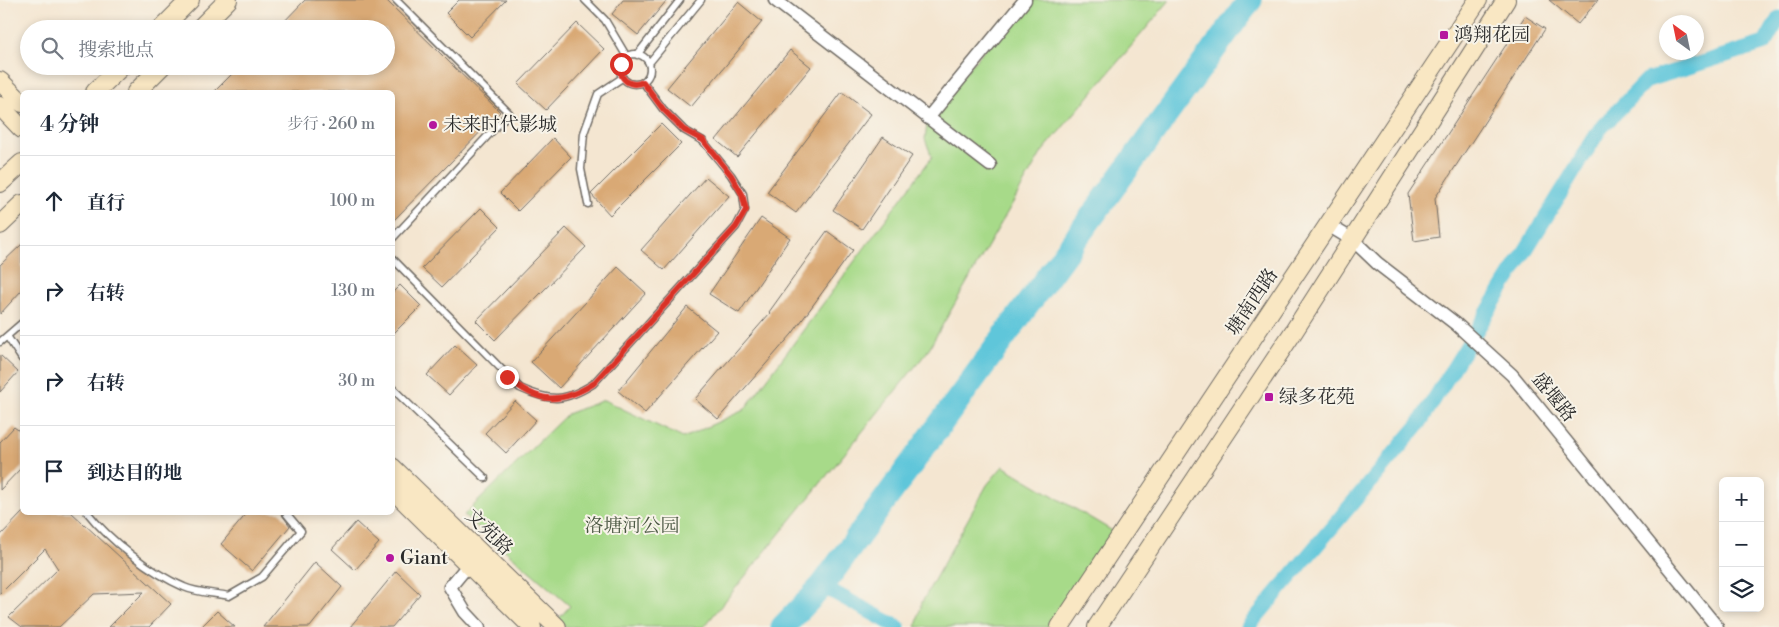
<!DOCTYPE html>
<html lang="zh">
<meta charset="utf-8">
<style>
:root{--surface:#fff;--page:#f6f6f7;--text:#1f2937;--muted:#747a83;--line:#e0e1e3}
body{margin:0;font-family:"Libre Bodoni","Noto Serif SC",serif;background:var(--page);color:var(--text)}
.controls{position:absolute;right:15px;bottom:15px;display:grid;overflow:hidden;border-radius:8px;box-shadow:0 2px 8px #0003}
.controls button{width:45px;height:45px;display:grid;place-items:center;padding:0;border:0;border-bottom:1px solid var(--line);background:var(--surface);color:var(--text);font:25px sans-serif}
.compass{position:absolute;left:1659px;top:15px;width:45px;height:45px;border-radius:50%;background:var(--surface);box-shadow:0 2px 8px #0003;rotate:327deg}
.stop{position:absolute;width:15px;height:15px;margin:-11px;border:4px solid #d93025;border-radius:50%;background:#fff}
.stop.end{background:#d93025;border-color:#fff;box-shadow:0 1px 5px #0008}
.list{margin:0;padding:0;list-style:none}
h2{display:flex;justify-content:space-between;align-items:center;height:65px;margin:0;padding:0 20px;font-size:21px}
h2 small{font-size:16px;font-weight:400;color:var(--muted)}
.list li{display:grid;grid-template-columns:32px 1fr auto;gap:15px;align-items:center;box-sizing:border-box;height:90px;padding:0 20px;border-top:1px solid var(--line)}
.list b{display:block;font-size:19px;white-space:nowrap}
.list em{font-size:16px;font-style:normal;color:var(--muted)}
.icon{flex:none;width:28px;height:28px;fill:none;stroke:currentColor;stroke-width:2;stroke-linecap:round;stroke-linejoin:round}
.map{position:relative;flex:none;width:1779px;height:627px;overflow:hidden}
.search{position:absolute;background:var(--surface);box-shadow:0 2px 8px #0003;left:20px;top:20px;width:375px;height:55px;display:flex;align-items:center;gap:12px;box-sizing:border-box;padding:0 18px;border-radius:28px;color:var(--muted);font-size:19px}
.panel{position:absolute;background:var(--surface);box-shadow:0 2px 8px #0003;left:20px;top:90px;width:375px;height:425px;border-radius:8px}
.map>svg:first-child{display:block}
.green{fill:#a7da89;stroke:#69825a}
.lines{fill:none;stroke-linecap:round;stroke-linejoin:round}
.canal{stroke:#5ec6da;stroke-width:15}
.river{stroke:#5ec6da;stroke-width:25}
.building{fill:#d9a975}
.lane-casing{stroke:#716c65;stroke-width:9}
.street-casing{stroke:#716c65;stroke-width:15}
.secondary-casing{stroke:#716c65;stroke-width:20}
.lane{stroke:#fff;stroke-width:6}
.street{stroke:#fff;stroke-width:12}
.secondary{stroke:#f9e7c3;stroke-width:18}
.route{stroke:#d93025;stroke-width:6}
.poi-dot{fill:#b5179e;stroke:#f7f3e8;stroke-width:2}
.labels{text-anchor:middle;dominant-baseline:central;stroke-width:4;stroke-linejoin:round;paint-order:stroke}
.poi-label{font-size:19px;fill:#2b2b2b;stroke:#f7f3e8;text-anchor:start}
.street-label{font-size:19px;fill:#2b2b2b;stroke:#f7f3e8}
.park-label{font-size:19px;fill:#4a5742;stroke:#f7f3e8}
</style>
<div class="map">
<svg width="1779" height="627" viewBox="0 0 1779 627">
<rect width="100%" height="100%" fill="#f7f3e8"/>
<filter id="ink" filterUnits="userSpaceOnUse"><feTurbulence type="fractalNoise" baseFrequency=".02" numOctaves="2"/><feDisplacementMap in="SourceGraphic" scale="10" xChannelSelector="R" yChannelSelector="G"/><feConvolveMatrix kernelMatrix="1 2 1 2 8 2 1 2 1" color-interpolation-filters="sRGB"/></filter>
<filter id="wash" filterUnits="userSpaceOnUse"><feTurbulence type="fractalNoise" baseFrequency=".0096" numOctaves="4" result="noise"/><feDisplacementMap in="SourceGraphic" scale="20" xChannelSelector="R" yChannelSelector="G"/><feGaussianBlur stdDeviation="1.12" result="paint"/><feColorMatrix in="noise" values="0 0 0 0 0 0 0 0 0 0 0 0 0 0 0 0 0 1.4 0 .05"/><feComposite in="paint" operator="in"/></filter>
<g filter="url(#wash)">
<rect width="100%" height="100%" fill="#f4e6d1"/>
<path class="green" d="M1025,0H1170L1042,152L927,352L704,627H551L570,606L464,515L567,414L604,400L683,438L744,410L932,157L925,139L928,118Z
M1003,466L1121,536L1052,627H916L922,602L987,485Z"/>
<g class="lines">
<path class="canal" d="M822,586L898,627
M1248,627L1419,424L1600,129L1647,80L1765,43L1779,18"/>
<path class="river" d="M783,627L822,586L1250,0"/>
</g>
<g id="blocks">
<path class="building" d="M305,0H386L500,112L392,222V92H214L240,66H386V29H277Z
M459,0H506L470,37L446,13Z
M623,0H667L638,35L612,14Z
M1549,0H1598L1578,24Z
M738,2L762,22L691,107L667,88Z
M1525,16L1545,29L1435,198L1439,237L1414,241L1408,194Z
M577,23L604,49L546,110L518,84Z
M790,50L811,67L737,157L716,140Z
M842,92L871,114L796,213L767,192Z
M661,124L681,144L610,215L591,194Z
M883,137L912,156L862,229L833,210Z
M553,138L571,157L518,211L500,193Z
M706,177L729,196L664,270L641,250Z
M481,208L500,227L442,287L422,268Z
M761,218L790,238L739,313L709,294Z
M566,228L586,247L495,340L476,321Z
M827,231L853,250L792,334L718,419L695,399L770,313L769,312Z
M22,244V290L0,314V265Z
M618,267L646,293L559,388L531,362Z
M400,285L421,306L392,335V293Z
M687,307L717,331L645,413L618,391Z
M455,345L477,365L449,395L427,375Z
M0,355L18,372L0,392Z
M515,401L536,420L506,453L485,433Z
M14,427L22,433V467L0,490V442Z
M23,512H71L171,604L149,627H109L144,592L94,594L59,627H22L9,617L58,569L45,549L0,594V536Z
M248,512H280L290,526L252,571L221,544Z
M356,522L379,543L355,570L332,549Z
M315,562L342,587L310,627H263Z
M396,571L420,594L392,627H350Z
M217,611L235,627H201Z"/>
</g>
</g>
<g filter="url(#ink)">
<use href="#blocks" fill-opacity="0" stroke="#716c65" stroke-width="1"/>
<g class="lines">
<defs>
<path id="lane" d="M585,0L605,20L627,57
M620 69a15 15 0 1 1 30 0a15 15 0 1 1-30 0Z
M637,55L680,0
M649,63L701,0
M588,204L581,169L584,133L598,94L622,78
M392,239L509,113L396,0
M392,258L520,388C551,402 564,402 593,384L736,227L745,210L743,194L731,175L703,141L684,130L663,109L643,82
M7,336L22,359
M0,342L22,323
M392,388L485,478
M87,512C109,540 151,573 184,587C197,593 215,593 229,596L262,577L301,531L285,512"/>
<path id="street" d="M775,0L990,165
M928,118L1025,0
M1328,225L1353,240L1377,263L1456,324L1512,375L1717,627
M474,558L450,587L465,612L479,627"/>
<path id="secondary" d="M161,29L190,0
M199,29L228,0
M0,81L22,103
M95,92L122,66
M136,92L162,66
M0,106L22,129
M0,183L22,163
M0,225L22,204
M392,467L557,627
M392,489L532,627
M1060,627L1478,0
M1097,627L1294,331L1506,0"/>
</defs>
<use href="#lane" class="lane-casing"/>
<use href="#street" class="street-casing"/>
<use href="#secondary" class="secondary-casing"/>
<use href="#lane" class="lane"/>
<use href="#street" class="street"/>
<use href="#secondary" class="secondary"/>
</g>
</g>
<g class="lines" filter="url(#ink)">
<path class="route" d="M507,377C537,403 559,405 593,384L736,227L746,210L742,194L731,175L703,140L684,130L663,109L643,82C630,88 618,79 621,64"/>
</g>
<g class="poi-dot">
<rect x="1439" y="30" width="10" height="10" rx="2.5"/>
<circle cx="433" cy="125" r="5"/>
<rect x="1264" y="392" width="10" height="10" rx="2.5"/>
<circle cx="390" cy="558" r="5"/>
</g>
<g class="labels">
<g class="poi-label">
<text x="1454" y="35">鸿翔花园</text>
<text x="443" y="125">未来时代影城</text>
<text x="1279" y="397">绿多花苑</text>
<text x="400" y="558">Giant</text>
</g>
<g class="street-label">
<text transform="translate(1252 302) rotate(-56)">塘南西路</text>
<text transform="translate(1554 397) rotate(51)">盛堰路</text>
<text transform="translate(489 532) rotate(44)">文苑路</text>
</g>
<g class="park-label">
<text x="632" y="526">洛塘河公园</text>
</g>
</g>
</svg>
<div class="controls">
<button>+</button>
<button>−</button>
<button><svg class="icon" aria-label="layers" viewBox="0 0 24 24"><path d="M12 4l9 5-9 5-9-5zM3 14l9 5 9-5"/></svg></button>
</div>
<svg class="compass" viewBox="-18 -18 36 36"><path d="M0-13l5 13h-10z" fill="#e53935"/><path d="M0 13l5-13h-10z" fill="#747a83"/></svg>
<div class="stop" style="left:621px;top:64px"></div>
<div class="stop end" style="left:507px;top:377px"></div>
<div class="search"><svg class="icon" aria-label="search" viewBox="0 0 24 24"><circle cx="10" cy="10" r="6"/><path d="M15 15l6 6"/></svg>搜索地点</div>
<section class="panel">
<h2>4 分钟<small>步行 · 260 m</small></h2>
<ul class="list">
<li><svg class="icon" aria-label="ahead" viewBox="0 0 24 24"><path d="M12 20V5M6 11l6-6 6 6"/></svg><div><b>直行</b></div><em>100 m</em></li>
<li><svg class="icon" aria-label="right" viewBox="0 0 24 24"><path d="M7 20v-9h11M14 6l5 5-5 5"/></svg><div><b>右转</b></div><em>130 m</em></li>
<li><svg class="icon" aria-label="right" viewBox="0 0 24 24"><path d="M7 20v-9h11M14 6l5 5-5 5"/></svg><div><b>右转</b></div><em>30 m</em></li>
<li><svg class="icon" aria-label="arrive" viewBox="0 0 24 24"><path d="M6 21V4h12l-3 4 3 4H6"/></svg><div><b>到达目的地</b></div></li>
</ul>
</section>
</div>
